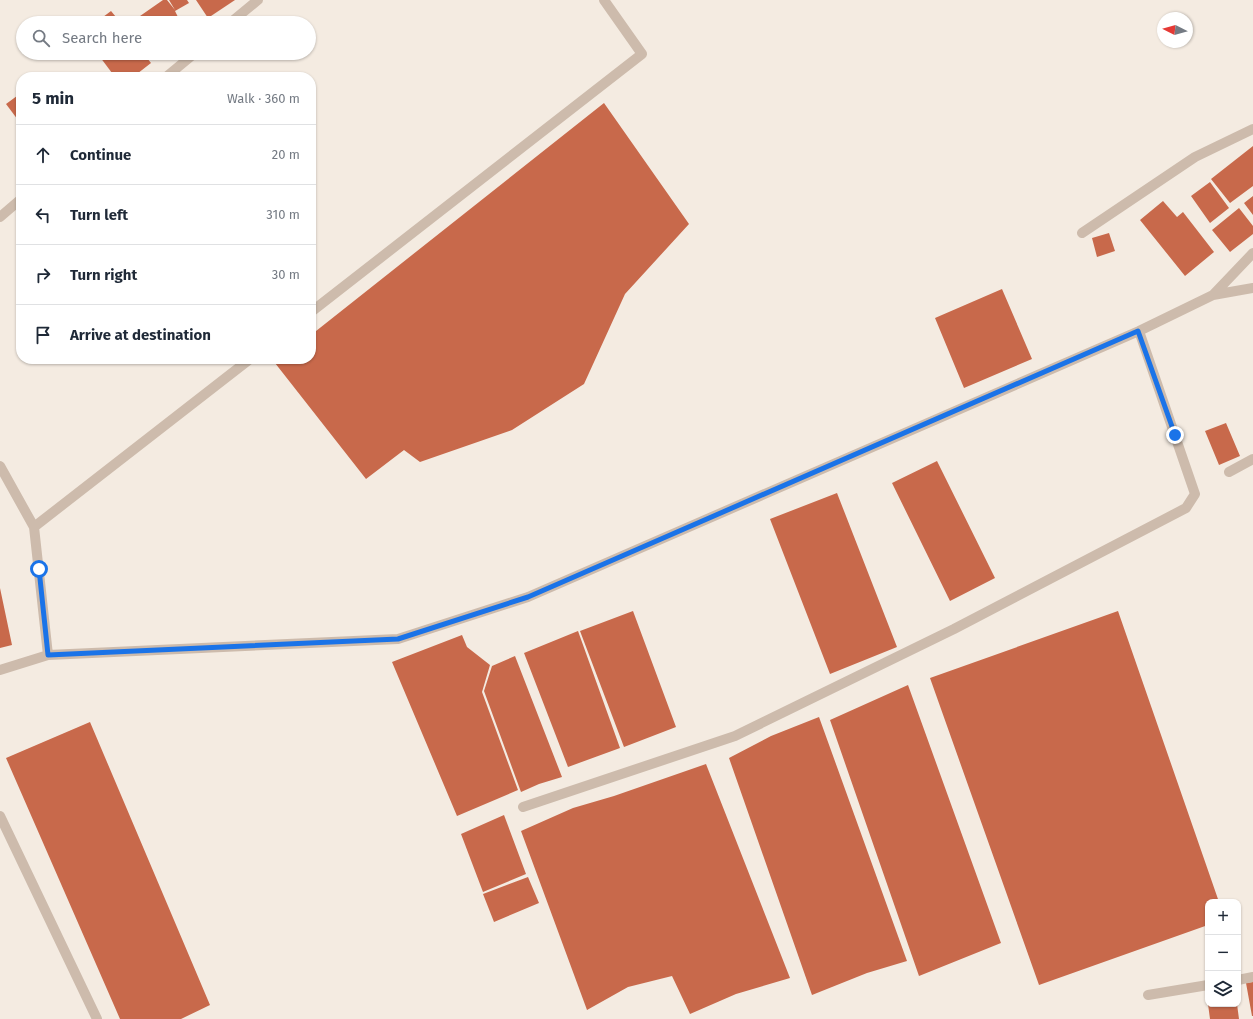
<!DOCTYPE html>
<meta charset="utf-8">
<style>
:root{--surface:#fff;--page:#f6f6f7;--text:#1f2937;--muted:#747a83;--line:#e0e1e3}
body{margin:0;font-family:"Fira Sans",sans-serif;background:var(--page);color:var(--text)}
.controls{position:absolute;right:12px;bottom:12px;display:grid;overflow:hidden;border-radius:8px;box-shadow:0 1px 3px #0004}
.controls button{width:36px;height:36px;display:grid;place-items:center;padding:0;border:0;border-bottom:1px solid var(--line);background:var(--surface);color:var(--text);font:20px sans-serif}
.compass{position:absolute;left:1157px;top:12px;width:36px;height:36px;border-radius:50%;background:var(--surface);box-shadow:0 1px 3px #0004;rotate:276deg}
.stop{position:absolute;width:12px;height:12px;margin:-9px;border:3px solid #1a73e8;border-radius:50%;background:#fff}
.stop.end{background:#1a73e8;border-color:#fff;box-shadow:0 1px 4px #0008}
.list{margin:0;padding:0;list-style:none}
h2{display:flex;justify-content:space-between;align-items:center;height:52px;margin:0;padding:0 16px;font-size:17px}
h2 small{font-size:13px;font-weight:400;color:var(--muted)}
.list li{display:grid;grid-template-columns:26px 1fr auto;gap:12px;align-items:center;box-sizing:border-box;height:60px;padding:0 16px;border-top:1px solid var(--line)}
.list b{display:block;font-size:15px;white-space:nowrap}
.list em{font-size:13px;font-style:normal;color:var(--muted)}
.icon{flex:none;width:22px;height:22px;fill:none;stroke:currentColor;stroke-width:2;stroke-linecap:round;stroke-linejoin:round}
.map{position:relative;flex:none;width:1253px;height:1019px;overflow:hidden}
.search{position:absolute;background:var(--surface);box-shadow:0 1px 3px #0004;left:16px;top:16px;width:300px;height:44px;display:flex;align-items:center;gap:10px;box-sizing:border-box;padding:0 14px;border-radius:22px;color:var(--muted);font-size:15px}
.panel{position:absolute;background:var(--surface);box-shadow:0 1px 3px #0004;left:16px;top:72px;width:300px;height:292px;border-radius:16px}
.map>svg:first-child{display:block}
.building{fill:#c8694b}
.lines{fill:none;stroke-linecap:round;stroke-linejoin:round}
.service{stroke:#cdbbac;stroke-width:10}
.minor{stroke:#cdbbac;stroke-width:10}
.route{stroke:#1a73e8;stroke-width:5}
</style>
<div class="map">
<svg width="1253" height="1019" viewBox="0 0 1253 1019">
<rect width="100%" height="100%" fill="#f4ebe1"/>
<path class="building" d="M163,0H167L175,10L169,0H187L189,3L175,11L178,17L170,23H130Z
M196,0H235L208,18Z
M111,11L121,23H95Z
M97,53H143L151,63L133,77H115Z
M21,93V124L6,104Z
M604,103L689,224L625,294L584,384L512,430L420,462L404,450L366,479L275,363L280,359H311V335Z
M1253,146V186L1230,203L1211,179Z
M1210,182L1229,208L1210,223L1191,196Z
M1253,196V215L1244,203Z
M1163,201L1177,217L1183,212L1214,252L1185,276L1140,220Z
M1239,208L1253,226V234L1230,252L1212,230Z
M1109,233L1115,251L1097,257L1092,238Z
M1002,289L1032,359L964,388L935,318Z
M1226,423L1240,456L1219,465L1205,431Z
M937,461L995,578L950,601L892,483Z
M837,493L897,647L830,674L770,519Z
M0,588L12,645L0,648Z
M633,611L676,727L624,747L580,631Z
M1118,611L1219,902H1208V925L1039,985L930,678Z
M578,631L620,748L568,767L524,653Z
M462,635L467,647L490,665L482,692L518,790L457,816L392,662Z
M515,656L562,777L539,784L521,792L484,691L492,666Z
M908,685L1001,943L919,976L830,720Z
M819,717L907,961L867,973L812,995L729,758L771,736Z
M90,722L210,1005L181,1019H120L6,758Z
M706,764L790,978L736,994L690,1014L672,976L628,987L587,1010L521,831L573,808L614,796Z
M504,815L526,874L483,892L461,834Z
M528,877L539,903L494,922L483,894Z
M1253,982V1016H1252L1246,983Z
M1208,1004H1237L1239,1019H1210Z"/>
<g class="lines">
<path class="service" d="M230,23L258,0
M166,77L195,53
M0,217L21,199
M1082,233L1195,157L1253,129
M1213,295L1253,253
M311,312L642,54L604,0
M0,466L34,527L48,655
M1229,472L1253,459
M34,527L250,359
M0,670L48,655L398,639L528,597L1139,331L1213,295L1253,288
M523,807L735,736L954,629L1186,508L1195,494L1139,331
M0,816L97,1019"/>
<path class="minor" d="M1238,980L1253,977
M1148,995L1208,985"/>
</g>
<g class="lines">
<path class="route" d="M39,569L48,655L398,639L528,597L1138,331L1175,435"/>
</g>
</svg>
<div class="controls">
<button>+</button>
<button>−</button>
<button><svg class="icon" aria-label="layers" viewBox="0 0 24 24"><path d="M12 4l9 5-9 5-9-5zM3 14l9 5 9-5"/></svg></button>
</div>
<svg class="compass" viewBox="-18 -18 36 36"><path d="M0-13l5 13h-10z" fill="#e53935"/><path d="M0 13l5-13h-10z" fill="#747a83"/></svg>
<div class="stop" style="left:39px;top:569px"></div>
<div class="stop end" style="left:1175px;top:435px"></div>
<div class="search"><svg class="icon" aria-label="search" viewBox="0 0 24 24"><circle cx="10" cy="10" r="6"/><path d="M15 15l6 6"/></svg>Search here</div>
<section class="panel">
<h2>5 min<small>Walk · 360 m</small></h2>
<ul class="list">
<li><svg class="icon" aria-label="ahead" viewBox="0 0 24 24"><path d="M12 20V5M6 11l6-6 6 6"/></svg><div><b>Continue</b></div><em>20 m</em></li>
<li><svg class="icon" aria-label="left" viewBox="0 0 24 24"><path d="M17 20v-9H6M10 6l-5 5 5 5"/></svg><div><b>Turn left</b></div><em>310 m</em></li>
<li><svg class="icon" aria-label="right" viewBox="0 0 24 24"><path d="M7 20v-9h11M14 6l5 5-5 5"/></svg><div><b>Turn right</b></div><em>30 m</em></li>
<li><svg class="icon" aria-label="arrive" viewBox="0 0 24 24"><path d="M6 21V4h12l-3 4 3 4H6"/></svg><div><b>Arrive at destination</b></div></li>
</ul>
</section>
</div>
